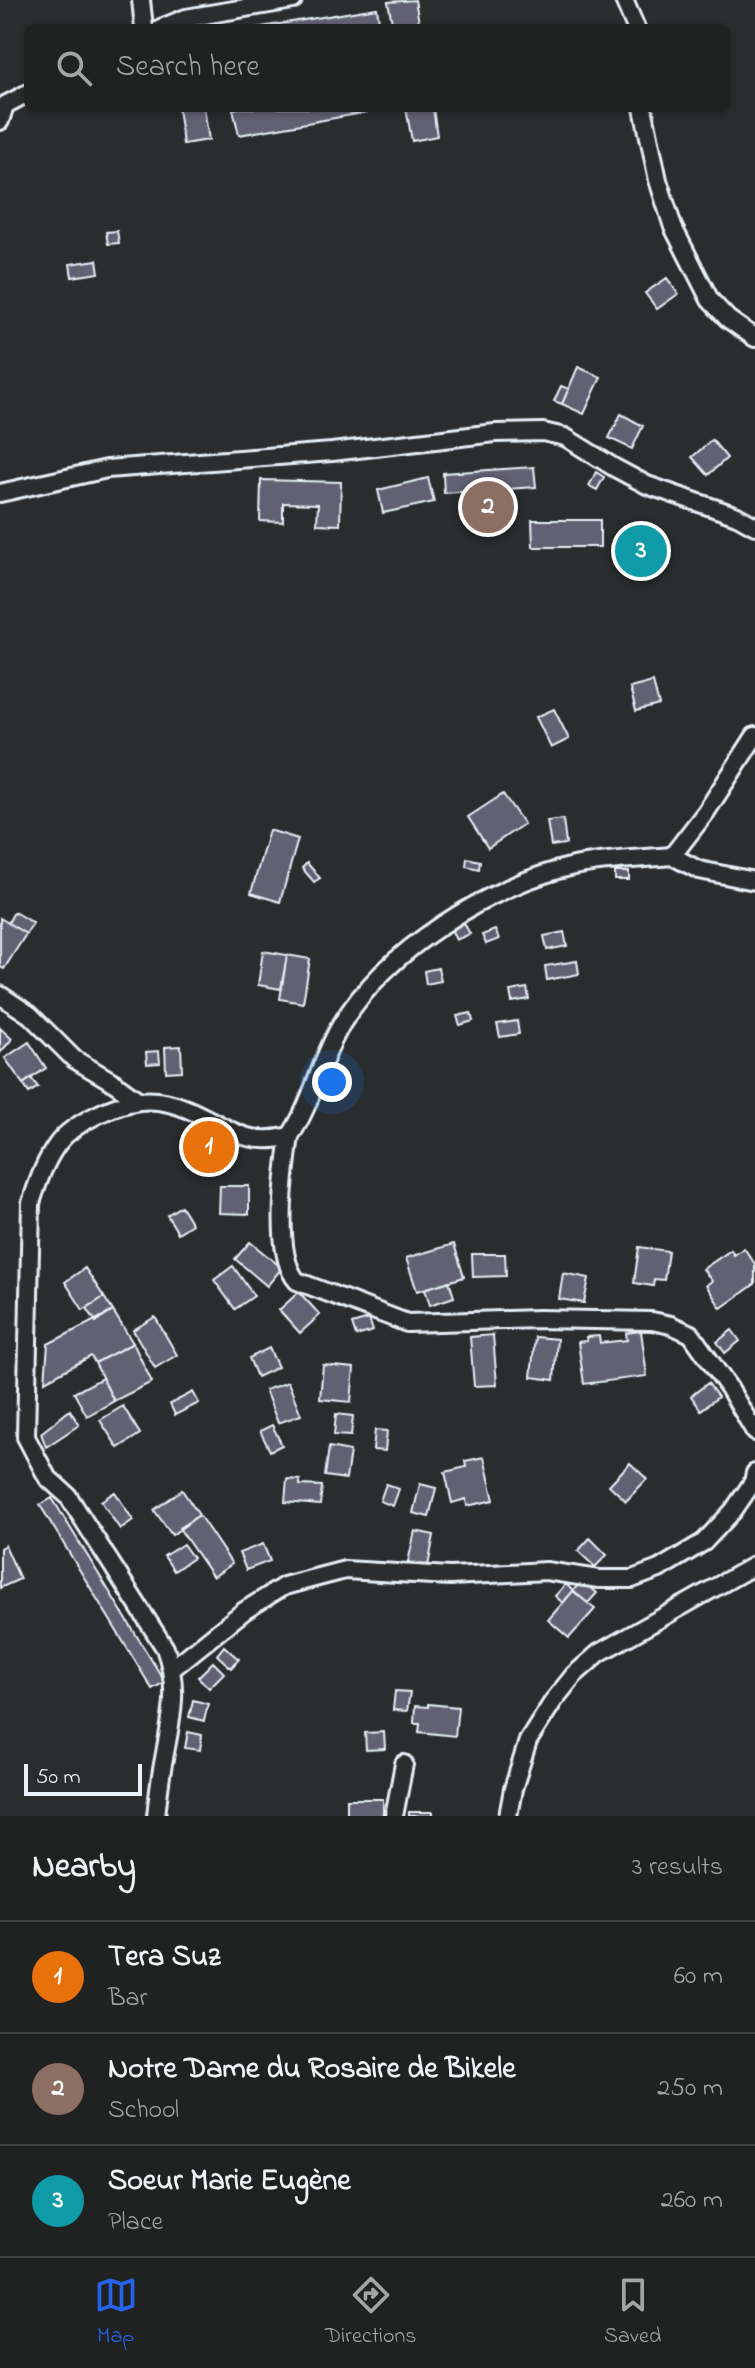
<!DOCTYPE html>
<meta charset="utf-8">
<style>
:root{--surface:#202222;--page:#282a2a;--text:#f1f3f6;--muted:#a2a4a5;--line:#3d3f40;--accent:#2563eb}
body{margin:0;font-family:"Indie Flower",sans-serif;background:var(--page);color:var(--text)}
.scale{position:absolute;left:24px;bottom:20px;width:118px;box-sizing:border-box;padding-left:8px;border:4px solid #e8f1f8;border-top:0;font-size:22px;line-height:28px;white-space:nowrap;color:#e8f1f8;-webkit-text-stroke:6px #2a2d2e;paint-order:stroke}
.you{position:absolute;left:332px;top:1082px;width:28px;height:28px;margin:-20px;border:6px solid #fff;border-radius:50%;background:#1a73e8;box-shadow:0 0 0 12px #1a73e833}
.badge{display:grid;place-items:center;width:52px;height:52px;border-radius:50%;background:var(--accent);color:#fff;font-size:26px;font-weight:700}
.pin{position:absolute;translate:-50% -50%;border:4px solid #fff;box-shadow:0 2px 8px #0006}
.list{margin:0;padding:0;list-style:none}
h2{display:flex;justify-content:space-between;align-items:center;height:104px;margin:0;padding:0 32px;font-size:34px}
h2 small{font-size:26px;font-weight:400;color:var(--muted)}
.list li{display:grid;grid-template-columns:52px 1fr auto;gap:24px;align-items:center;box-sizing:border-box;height:112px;padding:0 32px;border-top:2px solid var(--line)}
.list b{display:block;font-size:30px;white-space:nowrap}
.list p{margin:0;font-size:26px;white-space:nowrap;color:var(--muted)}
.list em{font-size:26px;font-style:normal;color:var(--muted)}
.icon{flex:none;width:44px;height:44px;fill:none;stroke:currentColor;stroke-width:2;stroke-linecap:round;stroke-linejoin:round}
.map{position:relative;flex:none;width:755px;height:1816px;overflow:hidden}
.search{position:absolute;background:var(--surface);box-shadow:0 2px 6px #0004;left:24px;right:24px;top:24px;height:88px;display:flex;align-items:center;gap:20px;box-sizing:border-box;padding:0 28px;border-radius:12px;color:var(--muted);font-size:30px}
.sheet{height:440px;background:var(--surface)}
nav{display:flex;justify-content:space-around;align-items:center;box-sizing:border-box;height:112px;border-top:2px solid var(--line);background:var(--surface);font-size:22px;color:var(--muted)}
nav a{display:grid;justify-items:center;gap:4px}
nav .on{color:var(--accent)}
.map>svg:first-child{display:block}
.building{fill:#626173;stroke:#e8f1f8;stroke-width:2}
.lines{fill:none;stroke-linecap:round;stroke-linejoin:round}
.minor-casing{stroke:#e8f1f8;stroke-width:22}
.minor{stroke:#2a2d2e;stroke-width:16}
</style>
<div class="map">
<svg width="755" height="1816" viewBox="0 0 755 1816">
<rect width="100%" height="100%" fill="#2a2d2e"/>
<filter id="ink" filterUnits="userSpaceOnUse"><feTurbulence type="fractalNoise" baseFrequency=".0125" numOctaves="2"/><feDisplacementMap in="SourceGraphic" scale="16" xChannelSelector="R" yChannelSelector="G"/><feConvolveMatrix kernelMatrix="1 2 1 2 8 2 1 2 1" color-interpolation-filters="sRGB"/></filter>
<g filter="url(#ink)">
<path class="building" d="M415,0L420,28H393L388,2Z
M377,8L380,28H255Z
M178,108H204L209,140L183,144Z
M239,108H391L239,135L233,109Z
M406,108H433L437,136L412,141Z
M117,231L119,243L108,244L106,232Z
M97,260L99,273L72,277L70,264Z
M667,278L678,294L657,309L645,293Z
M578,367L601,377L584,414L562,404Z
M561,386L569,389L562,404L554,401Z
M621,414L643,426L632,449L609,438Z
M712,440L727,458L708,475L692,457Z
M534,467L536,487L444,493L443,473Z
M596,472L604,477L597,490L589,486Z
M428,478L434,502L383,513L378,490Z
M261,480L341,482L340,525L317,524L318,504L283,503V522L260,521Z
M532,520H600V547H533Z
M630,529L665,546L653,572L618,555Z
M653,682L659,705L636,711L630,688Z
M554,709L569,739L551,748L536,717Z
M503,794L524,824L488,848L468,817Z
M563,819L566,844L551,846L547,821Z
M269,830L298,839L280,902L251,893Z
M467,858L480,861L479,869L466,866Z
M307,863L320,878L314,882L302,868Z
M615,872H629V880H615Z
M14,912L33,923L26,934L8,923Z
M0,918L26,934L4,969L0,967Z
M464,923L470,934L456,940L451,929Z
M495,930L499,939L486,944L482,935Z
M564,932L567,946L547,950L544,936Z
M263,951L287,955L281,989L258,985Z
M287,955L310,959L303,1003L280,999Z
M577,961L579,974L547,980L545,966Z
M438,968L441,981L426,984L424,971Z
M527,988L529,999L512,1002L510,991Z
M471,1013L473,1021L460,1025L457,1016Z
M517,1021L519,1034L500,1037L497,1024Z
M0,1028L12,1039L0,1053Z
M29,1042L46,1068L23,1084L5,1058Z
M181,1046L182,1071L166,1072L165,1047Z
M159,1051L160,1063L147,1064L146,1052Z
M31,1078L38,1087L29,1093L23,1084Z
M205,1133L223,1145L214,1160L195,1148Z
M220,1186H249V1214L219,1213Z
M181,1206L192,1224L178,1233L167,1215Z
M250,1242L282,1268L267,1286L235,1259Z
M454,1244L464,1277L417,1291L406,1258Z
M639,1247L668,1251L664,1280L654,1279L653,1286L634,1283Z
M744,1248L755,1264V1284L721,1308L706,1285L712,1281L703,1269L731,1250L734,1255Z
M472,1254H505L506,1276L473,1277Z
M233,1266L254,1296L235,1309L214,1280Z
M85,1268L104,1297L83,1310L65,1282Z
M563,1273L589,1278L584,1303L559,1299Z
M449,1281L454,1297L430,1305L425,1289Z
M299,1292L320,1315L300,1333L279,1310Z
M104,1297L113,1311L96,1322L87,1308Z
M113,1311L133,1343L95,1363L91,1356L45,1381L48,1344Z
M155,1317L177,1355L155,1368L133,1330Z
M369,1319L373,1331L356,1336L352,1324Z
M732,1330L740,1341L725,1353L717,1342Z
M641,1331L647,1376L584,1384L578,1342L587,1341L586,1337L599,1336L600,1343L627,1340L626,1333Z
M493,1335L497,1385L474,1386L470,1337Z
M535,1337L557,1339L554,1380L531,1377Z
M133,1343L152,1382L114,1401L95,1363Z
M269,1348L278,1367L257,1377L249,1358Z
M323,1365L354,1368L351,1402L320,1399Z
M102,1378L114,1401L87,1416L74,1393Z
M288,1382L301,1415L278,1423L265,1390Z
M708,1383L718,1397L701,1410L691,1396Z
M193,1392L199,1403L175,1415L170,1404Z
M123,1406L140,1434L118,1448L100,1420Z
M70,1410L79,1425L46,1447L41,1433Z
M336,1414L353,1416L351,1436L334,1435Z
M272,1425L282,1445L270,1451L260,1431Z
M375,1430L387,1431L385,1451L373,1450Z
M329,1447L350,1451L346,1479L325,1476Z
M484,1457L494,1500L467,1506L466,1499L452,1503L445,1472L466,1467L465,1461Z
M630,1463L647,1479L626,1501L609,1485Z
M287,1479L300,1480V1485L322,1486L320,1505L285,1502Z
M386,1484L399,1489L393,1506L380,1501Z
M420,1484L436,1488L429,1517L413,1513Z
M182,1490L199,1515L172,1535L154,1510Z
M115,1492L133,1520L120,1529L101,1501Z
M52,1498L165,1682L152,1689L40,1505Z
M199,1515L232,1564L213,1577L179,1528Z
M415,1531L434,1535L428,1566L408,1562Z
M590,1538L607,1555L595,1567L578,1551Z
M183,1544L193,1558L174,1571L164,1556Z
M263,1544L270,1561L246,1570L239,1553Z
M5,1545L20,1579L0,1588V1548Z
M582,1580L597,1593L588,1603L573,1591Z
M566,1584L573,1591L563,1603L555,1596Z
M573,1591L595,1609L569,1638L548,1620Z
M224,1646L239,1659L231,1668L217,1655Z
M213,1662L224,1673L209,1688L198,1677Z
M395,1691L410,1692L407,1711L393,1710Z
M193,1700L208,1704L204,1721L189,1717Z
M428,1704L458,1707L455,1736L419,1732L420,1723H414L415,1706L428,1707Z
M188,1732L202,1735L200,1750L185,1748Z
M384,1732L385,1749L366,1750L365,1733Z
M347,1799H383V1816H347Z
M409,1812H433V1816H409Z"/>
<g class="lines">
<defs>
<path id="minor" d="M141,0L144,28
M624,0L636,28
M161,28L186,18L293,0
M643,108L658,180L673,227L710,300L728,319L755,338
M0,121L5,105L28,93
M0,493L107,469L332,452L495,433L543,432L565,437L615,468L647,485L737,516L755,526
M672,856L699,870L755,881
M0,995L30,1015L74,1059L113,1082L139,1101
M290,1136C285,1171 273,1254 297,1281L407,1323L539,1319L652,1321L671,1325L691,1334L729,1388L755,1432
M173,1668L244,1611L284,1586L345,1570L450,1576L546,1571L599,1579H632L659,1569L704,1542L733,1511L753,1482L755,1473
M156,1816C158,1797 160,1778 164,1759C171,1718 180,1689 165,1648L68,1496L47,1477L26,1437L31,1203C38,1182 45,1160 59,1142C74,1123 115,1104 139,1101C155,1099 173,1103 187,1109C226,1125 244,1148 290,1136C313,1102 320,1060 341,1025C385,951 491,884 574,866C606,859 639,859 672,856L706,812L755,736
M394,1816L404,1764
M508,1816L513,1789L528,1741L554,1700L574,1675L599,1653L755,1565"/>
</defs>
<use href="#minor" class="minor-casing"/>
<use href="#minor" class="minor"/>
</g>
</g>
</svg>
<div class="scale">50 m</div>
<div class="you"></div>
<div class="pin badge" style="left:209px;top:1147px;background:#e8710a">1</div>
<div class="pin badge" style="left:488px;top:507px;background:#8d6e63">2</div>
<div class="pin badge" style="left:641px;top:551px;background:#0f9aa8">3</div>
<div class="search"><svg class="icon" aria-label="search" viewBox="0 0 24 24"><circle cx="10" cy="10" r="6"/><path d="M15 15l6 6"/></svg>Search here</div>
</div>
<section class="sheet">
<h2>Nearby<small>3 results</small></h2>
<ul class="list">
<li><span class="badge" style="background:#e8710a">1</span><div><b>Tera Suz</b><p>Bar</p></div><em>60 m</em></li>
<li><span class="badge" style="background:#8d6e63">2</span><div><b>Notre Dame du Rosaire de Bikele</b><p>School</p></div><em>250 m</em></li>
<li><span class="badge" style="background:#0f9aa8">3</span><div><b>Soeur Marie Eugène</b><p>Place</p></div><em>260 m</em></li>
</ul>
</section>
<nav>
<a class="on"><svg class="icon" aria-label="map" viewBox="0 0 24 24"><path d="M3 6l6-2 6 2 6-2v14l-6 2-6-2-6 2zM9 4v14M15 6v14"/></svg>Map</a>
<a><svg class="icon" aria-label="directions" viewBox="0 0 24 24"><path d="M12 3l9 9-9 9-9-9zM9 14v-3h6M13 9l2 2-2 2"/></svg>Directions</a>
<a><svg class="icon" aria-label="saved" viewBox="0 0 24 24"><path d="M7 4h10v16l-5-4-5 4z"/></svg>Saved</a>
</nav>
